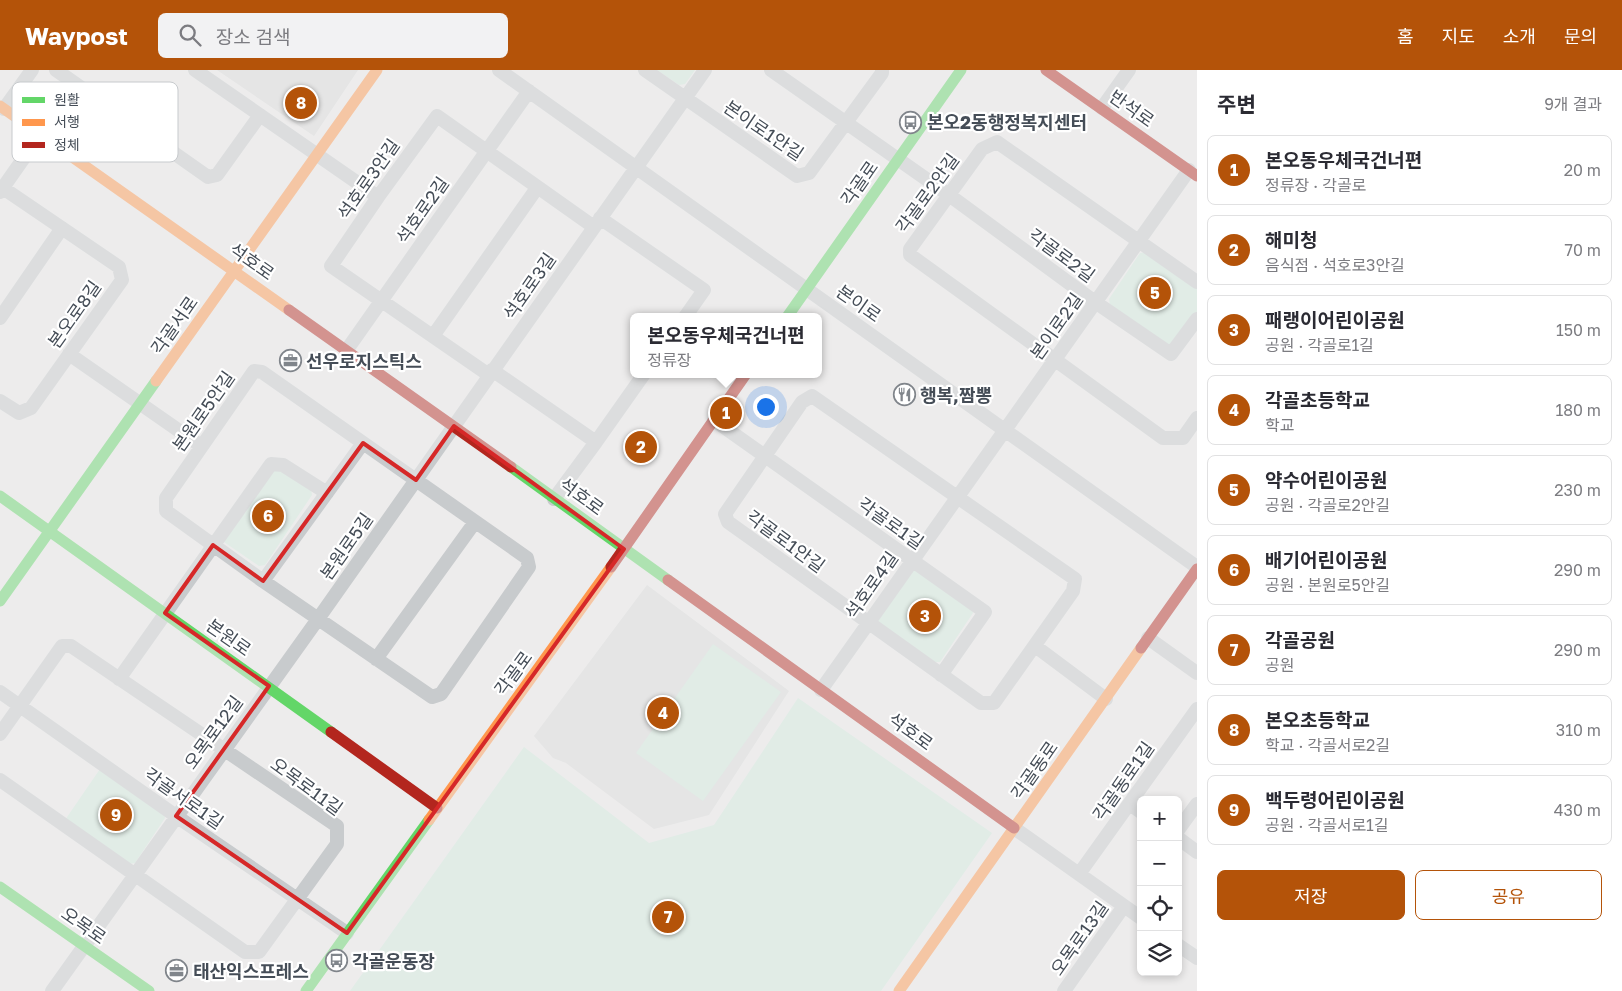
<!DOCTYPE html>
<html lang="ko">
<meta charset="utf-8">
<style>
:root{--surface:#fff;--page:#f2f2f3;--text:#2b2b33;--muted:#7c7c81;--line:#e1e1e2;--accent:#b45309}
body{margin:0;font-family:"Golos Text","Noto Sans KR",sans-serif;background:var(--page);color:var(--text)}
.controls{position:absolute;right:15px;bottom:15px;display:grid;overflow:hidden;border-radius:8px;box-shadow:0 2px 8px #0003}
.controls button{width:45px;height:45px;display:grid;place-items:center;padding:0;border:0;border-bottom:1px solid var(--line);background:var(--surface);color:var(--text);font:25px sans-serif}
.you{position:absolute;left:765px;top:336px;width:18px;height:18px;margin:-12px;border:4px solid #fff;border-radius:50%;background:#1a73e8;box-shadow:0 0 0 8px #1a73e833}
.badge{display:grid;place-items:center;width:32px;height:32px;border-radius:50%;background:var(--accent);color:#fff;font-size:16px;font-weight:700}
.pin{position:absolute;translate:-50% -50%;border:2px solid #fff;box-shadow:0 1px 5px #0006}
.popup{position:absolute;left:630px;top:243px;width:192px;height:65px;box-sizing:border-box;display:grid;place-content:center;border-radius:8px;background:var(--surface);filter:drop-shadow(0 1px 4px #0005);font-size:16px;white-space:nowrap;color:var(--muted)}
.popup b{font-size:19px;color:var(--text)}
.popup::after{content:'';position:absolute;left:50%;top:100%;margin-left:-10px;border:10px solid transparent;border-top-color:var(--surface)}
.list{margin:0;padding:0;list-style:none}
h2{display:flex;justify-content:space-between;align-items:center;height:65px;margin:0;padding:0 20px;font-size:21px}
h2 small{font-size:16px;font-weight:400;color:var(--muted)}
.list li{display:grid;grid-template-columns:32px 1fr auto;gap:15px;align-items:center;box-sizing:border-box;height:70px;margin:0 10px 10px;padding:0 10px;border:1px solid var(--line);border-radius:8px}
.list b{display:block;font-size:19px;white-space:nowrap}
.list p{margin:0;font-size:16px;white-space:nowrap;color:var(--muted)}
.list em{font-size:16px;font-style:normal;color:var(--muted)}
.actions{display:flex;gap:10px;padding:15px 20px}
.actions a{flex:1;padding:11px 0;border:1px solid var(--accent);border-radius:8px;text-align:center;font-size:18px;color:var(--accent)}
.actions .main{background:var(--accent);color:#fff}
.icon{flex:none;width:28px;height:28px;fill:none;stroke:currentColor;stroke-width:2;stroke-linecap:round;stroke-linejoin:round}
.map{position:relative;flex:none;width:1197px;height:921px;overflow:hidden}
header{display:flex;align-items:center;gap:30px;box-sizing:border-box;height:70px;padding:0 25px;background:var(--accent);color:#fff}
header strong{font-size:24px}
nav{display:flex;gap:28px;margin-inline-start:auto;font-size:18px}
.search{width:350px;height:45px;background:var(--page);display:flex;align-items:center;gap:12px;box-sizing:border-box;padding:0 18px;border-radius:8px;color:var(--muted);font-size:19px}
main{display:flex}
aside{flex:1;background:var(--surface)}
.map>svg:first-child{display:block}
.education{fill:#dbdbdb}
.green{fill:#d2eade}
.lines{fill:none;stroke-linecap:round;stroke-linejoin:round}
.street{stroke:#c8cbcd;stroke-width:14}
.fast{stroke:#63d668;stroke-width:11}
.slow{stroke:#ff974d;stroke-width:11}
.jam{stroke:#b3261e;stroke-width:11}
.marked{fill:none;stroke:#d62828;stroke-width:4;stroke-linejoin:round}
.labels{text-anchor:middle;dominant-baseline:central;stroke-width:4.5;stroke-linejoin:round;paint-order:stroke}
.street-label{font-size:18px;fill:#454d57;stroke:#fff}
.poi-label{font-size:18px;font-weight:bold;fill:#454d57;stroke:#fff;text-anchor:start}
.key{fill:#fff;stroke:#c7cacd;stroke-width:1}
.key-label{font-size:14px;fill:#454d57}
</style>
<header>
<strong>Waypost</strong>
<div class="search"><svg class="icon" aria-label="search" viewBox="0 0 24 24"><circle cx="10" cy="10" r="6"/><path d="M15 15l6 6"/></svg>장소 검색</div>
<nav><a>홈</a><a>지도</a><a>소개</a><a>문의</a></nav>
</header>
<main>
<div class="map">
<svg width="1197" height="921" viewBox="0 0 1197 921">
<rect width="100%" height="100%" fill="#edecec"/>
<path class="education" d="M217,0H358L314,66Z
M647,515L789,621L709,745L654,759L566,693L553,688L534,666Z"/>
<path class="green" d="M657,0H695L685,14L679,15Z
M1146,182L1197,216V242L1175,274L1169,275L1110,235L1109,229L1140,183Z
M277,396L311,419L312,425L265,495L259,496L224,472L223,466Z
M916,500L972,537L973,543L940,592H934L879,555L878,549L910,501Z
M713,574L781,622L703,731L636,683Z
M798,628L992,763L881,921H350L524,677L649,773L714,755Z
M100,699L164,742L165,748L135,793L129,794L65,750Z"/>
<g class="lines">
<path class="street" d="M56,0L208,107L217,105L260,45
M195,0L378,127
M499,0L1197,497
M645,0L797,106L809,103L882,3V0
M771,0L949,125L1095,232L1171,284L1197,249
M1102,38L1129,0
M4,39L32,0
M0,122L40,65
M600,148L704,220L685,247
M1197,212L997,72L982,79L910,179V185L1163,368H1183L1197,348
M0,248L62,158
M433,266L537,118
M346,281L529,21
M69,284L201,376
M492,300L596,372L644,304
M254,301L262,302L527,488L529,497L441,624L432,627L263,511L166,441V428Z
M489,305L331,196L378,127L437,46L594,157
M812,326L1075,509L1073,521L994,633H981L728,452L725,444L802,332Z
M0,331L19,343L31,338L122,210L119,197L3,118
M714,350L985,542L941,605
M554,429L596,372
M263,511L363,373
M1148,568L1197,603
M1035,576L1106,629
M376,589L475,452
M119,609L271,394L283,395L327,423
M821,620L1189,100
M0,622L176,746L347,863
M0,664L62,576H71L337,756V774L259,882H245L0,710
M1130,734L1141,742
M1014,758L1141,848
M1178,760L1197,734
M1178,768L1197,782
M1079,804L1197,639
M1178,875L1197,888
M52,921L318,549L705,0
M1064,921L1124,836"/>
<path class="fast" d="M787,247L961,0
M511,397L668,510
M0,426L331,662
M0,531L156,311
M0,817L149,921
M306,921L429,750"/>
<path class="slow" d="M0,36L289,240
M156,311L377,0
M429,750L611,497
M899,921L1141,578"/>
<path class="jam" d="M1046,0L1197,106
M289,240L511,397
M611,497L746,304
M668,510L1014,758
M1141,578L1197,499
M331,662L437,738"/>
</g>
<path d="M0 0H1197V921H0ZM454,356L624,479L347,863L176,746L269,616L165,543L213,475L263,511L363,373L416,410Z" fill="#edecec" fill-opacity=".55" fill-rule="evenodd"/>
<path class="marked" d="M454,356L624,479L347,863L176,746L269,616L165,543L213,475L263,511L363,373L416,410Z"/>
<defs>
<symbol id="bus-ring" viewBox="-11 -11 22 22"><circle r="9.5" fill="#fff" stroke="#80858b" stroke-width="1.5"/><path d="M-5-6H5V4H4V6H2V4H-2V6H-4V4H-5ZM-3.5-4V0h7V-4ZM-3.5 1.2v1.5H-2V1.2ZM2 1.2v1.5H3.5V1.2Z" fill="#80858b"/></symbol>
<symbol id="office-ring" viewBox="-11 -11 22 22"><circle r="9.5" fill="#fff" stroke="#80858b" stroke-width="1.5"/><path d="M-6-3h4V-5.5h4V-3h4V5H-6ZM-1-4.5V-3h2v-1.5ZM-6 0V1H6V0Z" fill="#80858b"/></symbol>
<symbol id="restaurant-ring" viewBox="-11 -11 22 22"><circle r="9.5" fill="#fff" stroke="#80858b" stroke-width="1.5"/><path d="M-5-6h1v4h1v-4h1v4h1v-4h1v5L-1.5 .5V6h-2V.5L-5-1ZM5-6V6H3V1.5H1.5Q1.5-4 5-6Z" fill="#80858b"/></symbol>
</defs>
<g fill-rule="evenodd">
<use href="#bus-ring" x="898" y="40" width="25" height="25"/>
<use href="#office-ring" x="278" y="278" width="25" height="25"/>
<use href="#restaurant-ring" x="892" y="312" width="25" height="25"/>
<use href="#bus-ring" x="324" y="878" width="25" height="25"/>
<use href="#office-ring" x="164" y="888" width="25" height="25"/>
</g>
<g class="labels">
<g class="street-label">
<text transform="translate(1132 38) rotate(35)">반석로</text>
<text transform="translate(764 60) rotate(34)">본이로1안길</text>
<text transform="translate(368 109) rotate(-55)">석호로3안길</text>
<text transform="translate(859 113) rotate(-55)">각골로</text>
<text transform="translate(927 123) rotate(-54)">각골로2안길</text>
<text transform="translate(422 140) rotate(-55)">석호로2길</text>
<text transform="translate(1062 185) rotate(36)">각골로2길</text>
<text transform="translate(252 191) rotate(35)">석호로</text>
<text transform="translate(529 216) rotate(-55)">석호로3길</text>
<text transform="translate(859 233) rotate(35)">본이로</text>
<text transform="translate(74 244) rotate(-55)">본오로8길</text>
<text transform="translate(174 255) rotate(-55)">각골서로</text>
<text transform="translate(1056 256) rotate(-55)">본이로2길</text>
<text transform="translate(203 341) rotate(-55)">본원로5안길</text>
<text transform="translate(582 426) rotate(36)">석호로</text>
<text transform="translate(891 453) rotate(35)">각골로1길</text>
<text transform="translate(786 471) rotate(36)">각골로1안길</text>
<text transform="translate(346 476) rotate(-55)">본원로5길</text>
<text transform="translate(871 515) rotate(-55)">석호로4길</text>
<text transform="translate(229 567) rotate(35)">본원로</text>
<text transform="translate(513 603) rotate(-54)">각골로</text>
<text transform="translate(911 661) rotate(36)">석호로</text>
<text transform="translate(213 662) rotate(-54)">오목로12길</text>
<text transform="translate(1034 700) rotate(-55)">각골동로</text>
<text transform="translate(1123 711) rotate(-55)">각골동로1길</text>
<text transform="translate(307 716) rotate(36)">오목로11길</text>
<text transform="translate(184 728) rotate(35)">각골서로1길</text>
<text transform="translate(84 855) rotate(35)">오목로</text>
<text transform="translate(1079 868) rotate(-55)">오목로13길</text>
</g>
<g class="poi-label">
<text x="927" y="52">본오2동행정복지센터</text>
<text x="306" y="291">선우로지스틱스</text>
<text x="920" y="325">행복,짬뽕</text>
<text x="352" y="891">각골운동장</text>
<text x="193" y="901">태산익스프레스</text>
</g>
</g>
<rect x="12" y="12" width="166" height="80" rx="8" class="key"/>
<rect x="22" y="27" width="23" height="6" fill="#63d668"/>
<rect x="22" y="49" width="23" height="7" fill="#ff974d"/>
<rect x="22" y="72" width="23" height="6" fill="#b3261e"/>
<g class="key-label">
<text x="54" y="35">원활</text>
<text x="54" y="57">서행</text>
<text x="54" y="80">정체</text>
</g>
</svg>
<div class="controls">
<button>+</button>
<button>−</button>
<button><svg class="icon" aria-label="locate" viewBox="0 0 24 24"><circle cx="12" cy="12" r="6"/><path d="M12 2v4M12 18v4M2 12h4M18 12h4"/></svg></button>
<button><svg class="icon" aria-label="layers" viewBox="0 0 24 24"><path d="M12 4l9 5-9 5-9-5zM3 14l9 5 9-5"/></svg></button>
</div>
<div class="you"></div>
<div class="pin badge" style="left:726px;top:343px">1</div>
<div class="popup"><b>본오동우체국건너편</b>정류장</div>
<div class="pin badge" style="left:641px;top:377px">2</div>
<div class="pin badge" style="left:925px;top:546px">3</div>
<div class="pin badge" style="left:663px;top:643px">4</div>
<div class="pin badge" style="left:1155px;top:223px">5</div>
<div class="pin badge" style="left:268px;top:446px">6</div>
<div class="pin badge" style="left:668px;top:847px">7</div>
<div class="pin badge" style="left:301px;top:33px">8</div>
<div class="pin badge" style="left:116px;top:745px">9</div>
</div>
<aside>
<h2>주변<small>9개 결과</small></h2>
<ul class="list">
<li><span class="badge">1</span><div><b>본오동우체국건너편</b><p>정류장 · 각골로</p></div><em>20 m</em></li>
<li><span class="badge">2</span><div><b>해미청</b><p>음식점 · 석호로3안길</p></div><em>70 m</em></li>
<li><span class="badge">3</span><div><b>패랭이어린이공원</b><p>공원 · 각골로1길</p></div><em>150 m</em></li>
<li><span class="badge">4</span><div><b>각골초등학교</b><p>학교</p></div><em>180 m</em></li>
<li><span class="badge">5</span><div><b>약수어린이공원</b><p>공원 · 각골로2안길</p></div><em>230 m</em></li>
<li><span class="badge">6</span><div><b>배기어린이공원</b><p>공원 · 본원로5안길</p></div><em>290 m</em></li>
<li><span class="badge">7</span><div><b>각골공원</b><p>공원</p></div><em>290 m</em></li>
<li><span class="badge">8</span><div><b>본오초등학교</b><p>학교 · 각골서로2길</p></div><em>310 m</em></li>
<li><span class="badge">9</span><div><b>백두령어린이공원</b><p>공원 · 각골서로1길</p></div><em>430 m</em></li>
</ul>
<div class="actions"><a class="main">저장</a><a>공유</a></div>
</aside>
</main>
